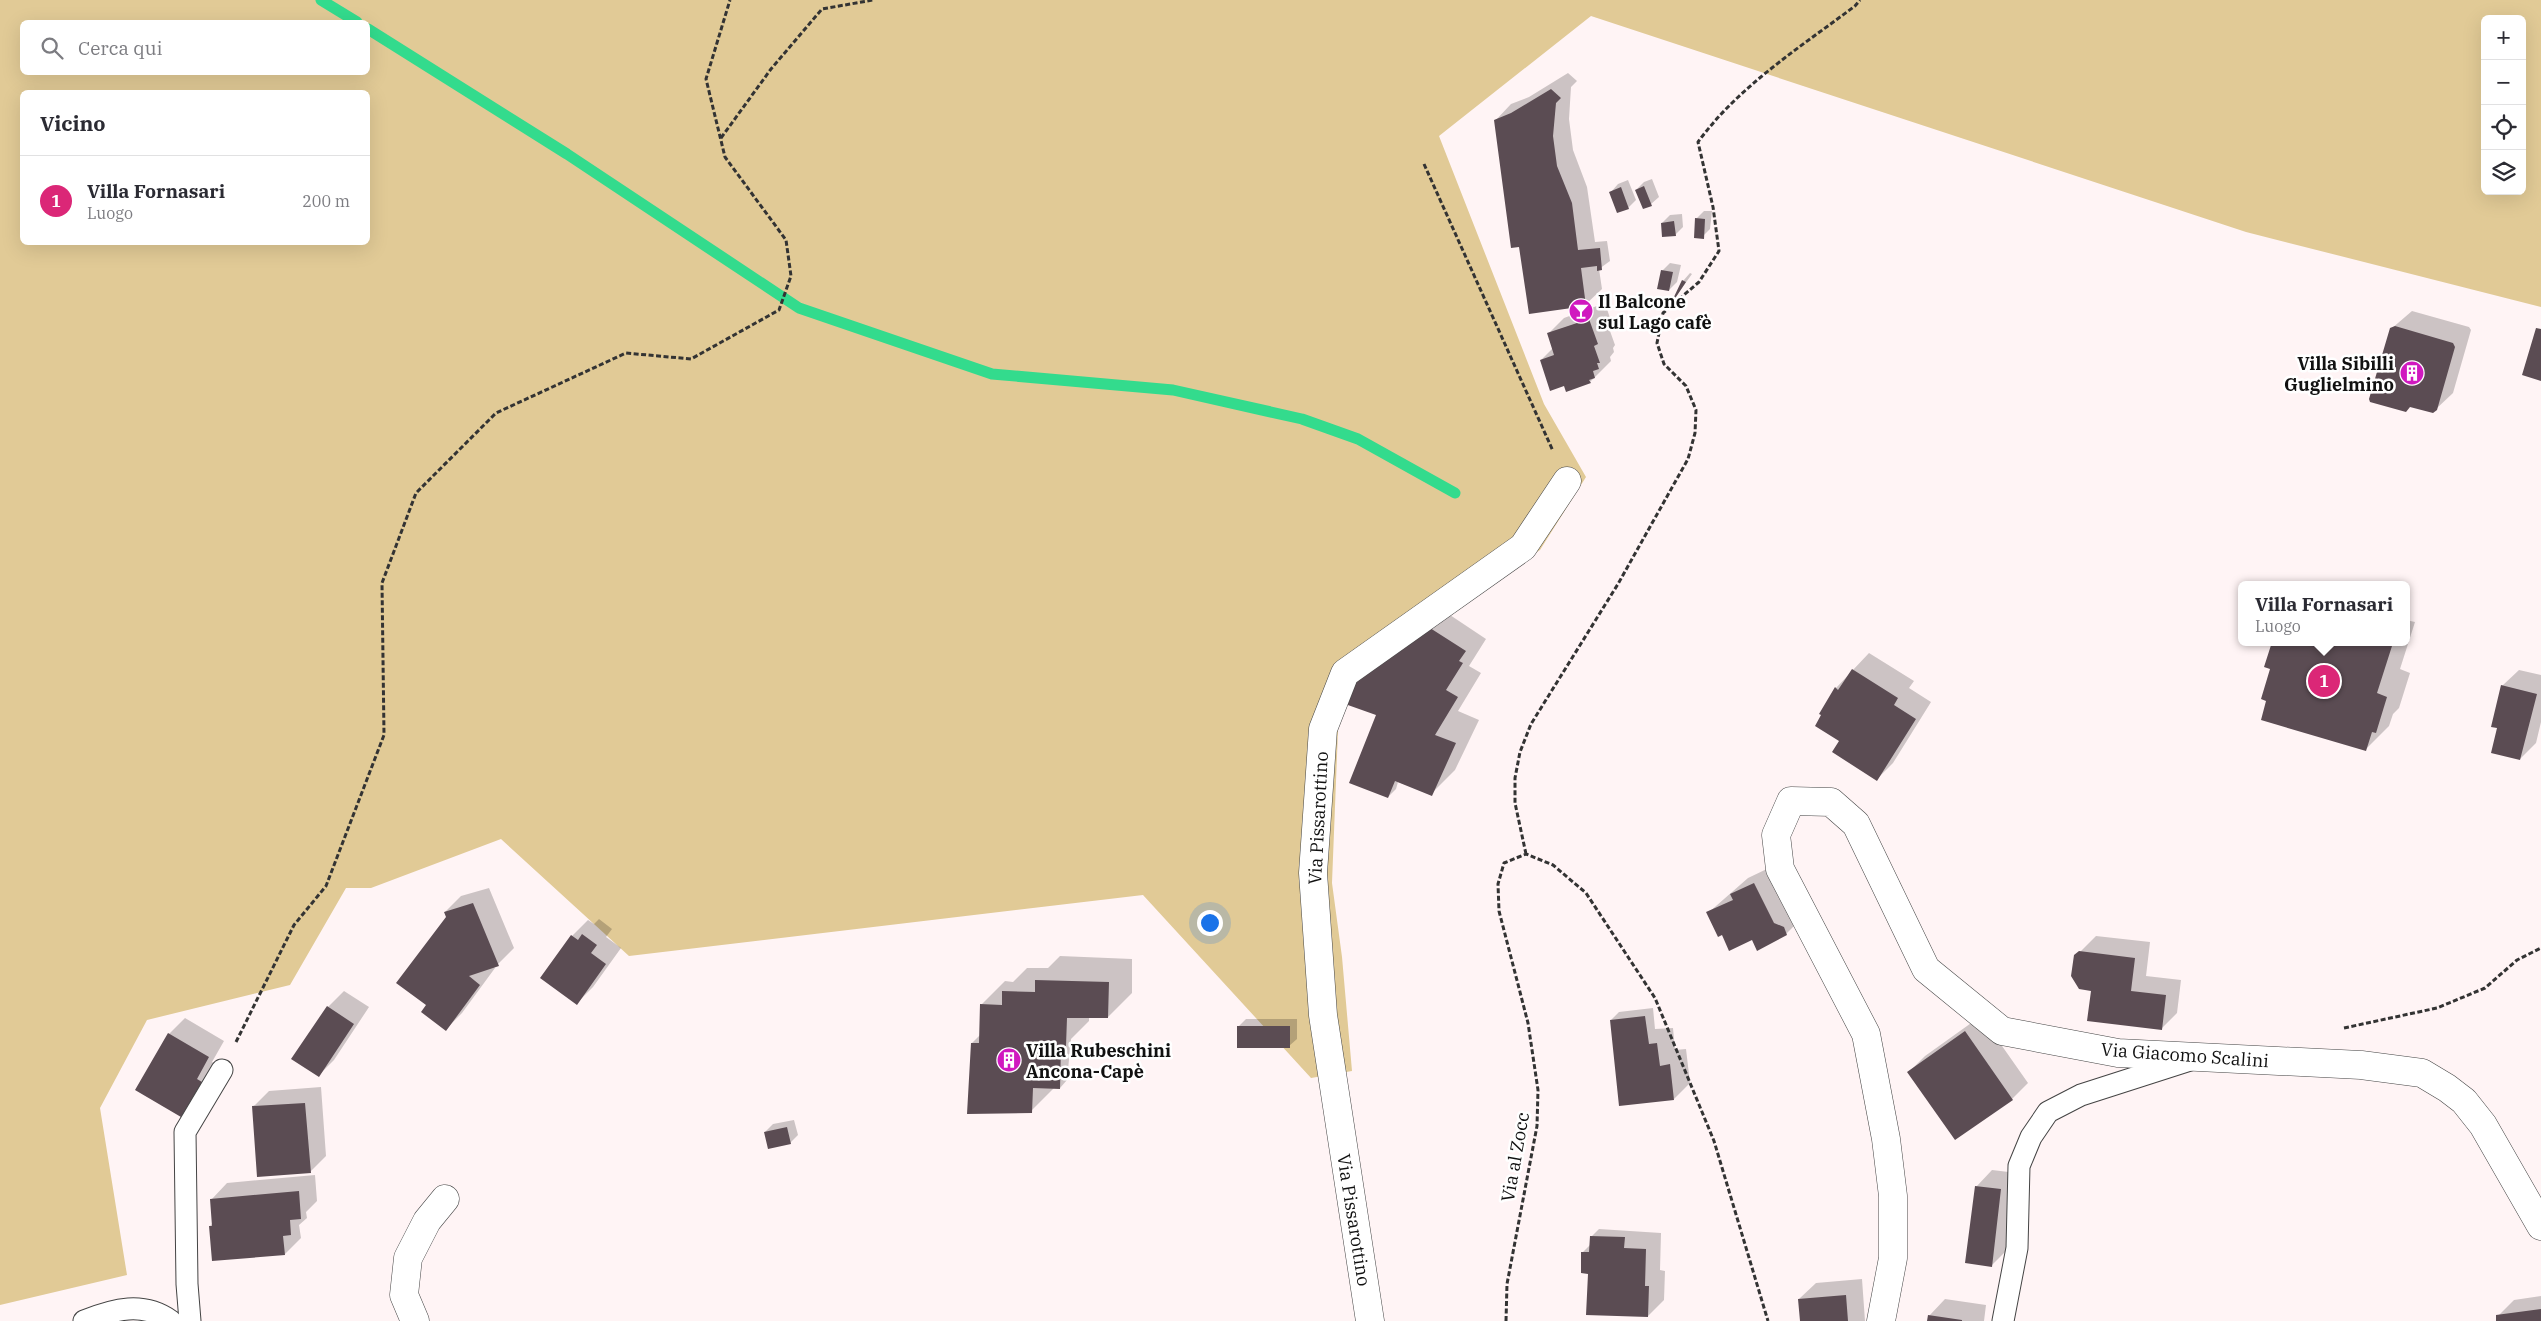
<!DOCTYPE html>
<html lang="it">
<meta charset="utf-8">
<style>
:root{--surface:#fff;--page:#f2f2f3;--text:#2b2b33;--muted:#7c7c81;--line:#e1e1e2;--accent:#db2777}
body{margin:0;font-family:"IBM Plex Serif",serif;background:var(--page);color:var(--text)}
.controls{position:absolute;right:15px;top:15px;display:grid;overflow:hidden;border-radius:8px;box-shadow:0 5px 20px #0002}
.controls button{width:45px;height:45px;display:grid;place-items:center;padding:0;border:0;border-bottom:1px solid var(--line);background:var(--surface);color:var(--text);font:25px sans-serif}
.you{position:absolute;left:1209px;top:922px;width:18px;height:18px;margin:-12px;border:4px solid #fff;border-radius:50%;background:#1a73e8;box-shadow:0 0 0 8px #1a73e833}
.badge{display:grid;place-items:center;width:32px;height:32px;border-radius:50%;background:var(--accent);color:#fff;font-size:16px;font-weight:700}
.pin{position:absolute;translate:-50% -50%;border:2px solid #fff;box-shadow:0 1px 5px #0006}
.popup{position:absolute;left:2238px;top:581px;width:172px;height:65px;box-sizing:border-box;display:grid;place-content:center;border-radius:8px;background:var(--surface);filter:drop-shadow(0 1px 4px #0005);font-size:16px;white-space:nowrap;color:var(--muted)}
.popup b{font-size:19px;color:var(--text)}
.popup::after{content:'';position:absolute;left:50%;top:100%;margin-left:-10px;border:10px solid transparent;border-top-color:var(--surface)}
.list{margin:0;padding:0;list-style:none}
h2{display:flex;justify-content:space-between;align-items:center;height:65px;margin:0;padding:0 20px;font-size:21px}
h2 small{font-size:16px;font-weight:400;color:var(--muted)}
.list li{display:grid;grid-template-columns:32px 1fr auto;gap:15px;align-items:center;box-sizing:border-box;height:90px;padding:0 20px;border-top:1px solid var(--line)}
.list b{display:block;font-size:19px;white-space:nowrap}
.list p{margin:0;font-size:16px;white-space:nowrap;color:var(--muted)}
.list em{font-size:16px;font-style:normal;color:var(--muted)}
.icon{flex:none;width:28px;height:28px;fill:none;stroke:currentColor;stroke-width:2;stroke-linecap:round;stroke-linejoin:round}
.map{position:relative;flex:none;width:2541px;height:1321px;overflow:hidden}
.search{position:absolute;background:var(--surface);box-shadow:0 5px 20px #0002;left:20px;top:20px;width:350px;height:55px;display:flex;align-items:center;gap:12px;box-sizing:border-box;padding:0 18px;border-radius:8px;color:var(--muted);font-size:19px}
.panel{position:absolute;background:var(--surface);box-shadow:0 5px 20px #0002;left:20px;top:90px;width:350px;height:155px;border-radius:8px}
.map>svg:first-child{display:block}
.forest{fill:#e1ca96;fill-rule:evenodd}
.shadow{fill:#0003}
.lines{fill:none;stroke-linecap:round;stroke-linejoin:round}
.stream{stroke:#33db8d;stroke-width:11}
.building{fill:#5b4c53}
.lane-casing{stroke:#444;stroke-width:23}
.street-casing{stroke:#444;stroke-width:29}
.path{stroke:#333;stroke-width:3;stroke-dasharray:5 2.5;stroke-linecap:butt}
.lane{stroke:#fff;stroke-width:21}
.street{stroke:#fff;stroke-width:28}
.labels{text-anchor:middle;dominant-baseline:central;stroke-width:5;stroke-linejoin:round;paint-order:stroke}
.poi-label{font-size:18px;font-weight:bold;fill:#111;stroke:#fff;text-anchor:start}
.street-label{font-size:18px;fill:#111;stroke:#fff}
</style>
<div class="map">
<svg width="2541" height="1321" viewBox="0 0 2541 1321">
<rect width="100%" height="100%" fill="#fff4f5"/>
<path class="forest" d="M0,0H2541V307L2246,232L1591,16L1439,136L1544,404L1586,477L1540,550L1433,619L1339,705L1332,883L1342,957L1352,1071L1311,1078L1143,895L629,956L501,839L371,888H346L290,985L147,1020L100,1108L127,1275L0,1305ZM2485,19H2522V191H2485ZM22,22H368V72H22ZM22,92H368V242H22Z"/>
<path class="shadow" d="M1568,73L1577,81L1571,87L1569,119L1573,150L1587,187L1595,242L1607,241L1610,261L1599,269L1602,289L1585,305L1520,246L1495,121L1511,104L1529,97Z
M1652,179L1659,197L1651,204L1636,190L1644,182Z
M1628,180L1636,200L1628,208L1611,192L1618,184Z
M1704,211H1712L1710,229L1702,237L1696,219Z
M1682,214L1683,227L1675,235L1662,223L1670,215Z
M1670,263L1681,265L1677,282L1669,290L1662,271Z
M1690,273L1692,274L1674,299L1683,281Z
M1605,303L1613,327L1610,331L1615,345L1613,348L1614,352L1610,357L1611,361L1590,382L1565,384L1541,360L1553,348L1548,334L1564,318Z
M2412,311L2469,327L2471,330L2453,393L2436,409L2391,329Z
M1447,613L1486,639L1469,666L1481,673L1458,711L1479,720L1455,770L1431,794L1398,782L1396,789L1388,797L1377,715L1347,703Z
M2406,620L2415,622L2400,669L2410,673L2399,708L2393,714L2389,726L2365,750L2268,700L2273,642H2406Z
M1869,653L1914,681L1909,688L1931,702L1893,763L1877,779L1841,741L1821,713L1836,688Z
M2519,670L2541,675V722L2536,743L2520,759L2498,727L2502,686Z
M1771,867L1802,918L1786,934L1752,939L1722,933L1708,913L1748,878Z
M489,888L514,948L498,964L493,966L495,968L462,1013L446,1029L427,1005L447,917L445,912L461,896Z
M599,919L612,929L606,937L621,948L593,987L577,1003L572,936L588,920L594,924Z
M2096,936L2150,942L2146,976L2181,980L2177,1013L2161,1029L2092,990L2076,956Z
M1060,956L1132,959V993L1108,1017H1089V1021L1071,1039L1067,1080L1060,1088L1055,1087L1031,1111L972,1043L980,1035L981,1005L1005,981L1013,982L1027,968H1048Z
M344,991L369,1007L334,1060L318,1076L328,1007Z
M1653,1008L1655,1029L1673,1028L1675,1050L1686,1049L1690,1083L1674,1099L1611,1020L1619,1012Z
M1981,1016L2028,1083L2012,1099L1909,1072L1925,1056Z
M185,1018L224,1041L212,1062L217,1066L197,1099L181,1116L136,1090L169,1034Z
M1246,1019H1297V1039L1289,1046L1238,1027Z
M321,1087L326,1156L310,1172L253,1107L269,1091Z
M794,1120L798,1135L790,1143L765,1132L773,1124Z
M1992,1170L2017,1173L2007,1250L1991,1266L1976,1187Z
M315,1175L317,1201L306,1212L307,1218L299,1225L301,1238L285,1254L210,1226L213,1223L211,1200L227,1183Z
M1599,1229L1661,1233L1660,1270L1665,1271L1664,1300L1648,1316L1589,1273L1583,1252L1591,1244V1237Z
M1862,1279L1865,1321H1802L1799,1299L1816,1283Z
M2541,1296V1321H2497L2498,1316L2514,1300Z
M1945,1299L1986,1305L1984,1321H1929V1316Z"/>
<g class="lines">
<path class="stream" d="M321,0L357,22
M368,29L567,154L799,308L992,374L1173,390L1302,419L1358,439L1455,493"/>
</g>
<path class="building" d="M1551,89L1561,98L1556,103L1553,136L1557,166L1572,203L1578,250L1600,248L1602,270L1597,271V266L1581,268L1586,306L1529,314L1519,247L1511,248L1494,120L1511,113Z
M1644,186L1652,206L1643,209L1635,190Z
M1621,187L1629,209L1617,213L1609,192Z
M1695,218L1705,219L1704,239L1694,238Z
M1674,221L1676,236L1662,237L1661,223Z
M1661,270L1673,272L1669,291L1657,289Z
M1682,280L1686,282L1674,300L1673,299Z
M1589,319L1598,344L1594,346L1600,363H1597L1599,369L1593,371L1595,378L1589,380L1591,383L1566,392L1564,386L1550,391L1540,360L1554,355L1547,333Z
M2395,326L2453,343L2455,347L2437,410L2433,413L2410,407L2406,412L2370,402L2369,399L2390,328Z
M2536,328L2541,329V381L2522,375Z
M1430,628L1466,651L1459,661L1463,663L1446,690L1458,697L1435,735L1456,743L1432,796L1395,781L1388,798L1349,783L1376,715L1345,704L1356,682Z
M2272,642H2380L2392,646L2377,693L2387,697L2376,733L2372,732L2366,751L2261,720L2266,701L2261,699L2270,669L2264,667Z
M1852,669L1898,698L1894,705L1916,719L1877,781L1832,752L1839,741L1815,726L1821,715L1819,714L1835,687L1838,690Z
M2501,685L2537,694L2520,760L2491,753L2497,728L2491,727Z
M1754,883L1774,923L1784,927L1787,935L1757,951L1752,940L1729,951L1722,935L1718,937L1706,912L1733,900L1730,894Z
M473,903L499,966L469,976L480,985L446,1031L421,1012L426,1005L396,983L446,917L444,912Z
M582,934L597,945L591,953L606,964L577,1005L540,978L571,935L578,940Z
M2079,951L2135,958L2131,991L2166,995L2162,1030L2087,1021L2091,991L2079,989L2071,976L2074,955Z
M1035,980L1109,982L1108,1018H1067L1066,1046H1061L1060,1089L1033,1088L1032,1113L967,1114L971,1043H979L980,1004L1002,1005V991L1035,992Z
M327,1006L354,1024L319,1077L291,1059Z
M1645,1016L1649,1044L1657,1043L1660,1066L1670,1064L1674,1100L1619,1106L1610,1020Z
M1237,1026H1290V1048H1237Z
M1965,1031L2013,1100L1955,1140L1907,1072Z
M168,1033L209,1057L197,1079L202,1082L181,1117L135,1090Z
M305,1103L311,1173L257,1177L252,1106Z
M787,1127L791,1144L768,1149L764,1132Z
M1975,1186L2001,1189L1992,1267L1965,1263Z
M299,1191L301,1219L290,1220L291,1235L283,1236L285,1255L212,1261L209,1226H212L210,1199Z
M1590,1236L1625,1237L1624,1248L1646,1249L1645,1286H1649L1648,1317L1586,1315L1588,1274L1581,1273V1252H1589Z
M1846,1295L1848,1321H1800L1798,1299Z
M2541,1309V1321H2496V1315Z
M1928,1315L1962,1320V1321H1927Z"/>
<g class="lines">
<defs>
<path id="lane" d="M84,1321C114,1309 143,1301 171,1321
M190,1321L187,1284L185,1132L222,1070
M2003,1321L2017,1248L2019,1166L2031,1137L2048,1112L2081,1095L2190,1060"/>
<path id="street" d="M415,1321L404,1295L408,1258L427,1221L445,1199
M1370,1321L1323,1015L1313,873L1323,729L1345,673L1523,547L1567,481
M1881,1321L1893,1258V1196L1886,1139L1866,1034L1780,869L1776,835L1791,801L1831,802L1856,824L1926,969L2002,1031L2118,1053L2361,1065L2422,1073L2447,1088L2464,1101L2483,1125L2541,1226"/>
</defs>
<use href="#lane" class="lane-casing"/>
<use href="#street" class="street-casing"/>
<path class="path" d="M721,138L771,69L822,9L873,0
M1424,164L1553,451
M1526,854L1515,803V778L1520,752L1531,724L1618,584L1688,459L1695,433L1696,410L1686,386L1664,364L1657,343L1663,313L1699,282L1719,251L1713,207L1698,142C1739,86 1799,48 1855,6L1860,0
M2344,1028L2437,1008L2485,988L2517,960L2541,948
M236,1042L294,925L326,886L384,735L382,583L416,493L496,413L626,353L691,359L779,310L791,276L786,240L725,157L706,79L730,0
M1506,1321L1507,1284L1537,1126L1538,1090L1528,1023L1499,911L1498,884L1504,863L1526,854L1553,865L1586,893L1655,998L1714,1141L1768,1321"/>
<use href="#lane" class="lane"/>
<use href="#street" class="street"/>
</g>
<defs>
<symbol id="bar-disc" viewBox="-11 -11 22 22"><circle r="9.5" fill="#d019bf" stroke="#fff"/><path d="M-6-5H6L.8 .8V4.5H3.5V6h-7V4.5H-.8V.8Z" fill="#fff"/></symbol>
<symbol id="building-disc" viewBox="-11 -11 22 22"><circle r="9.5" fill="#d019bf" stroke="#fff"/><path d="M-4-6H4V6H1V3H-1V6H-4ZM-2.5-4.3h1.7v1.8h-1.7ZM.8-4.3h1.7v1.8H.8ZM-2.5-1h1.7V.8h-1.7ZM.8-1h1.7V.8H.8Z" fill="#fff"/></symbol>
</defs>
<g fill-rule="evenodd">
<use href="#bar-disc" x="1567" y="297" width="28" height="28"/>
<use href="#building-disc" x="2398" y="359" width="28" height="28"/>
<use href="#building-disc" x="995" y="1046" width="28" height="28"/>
</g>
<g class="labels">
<g class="poi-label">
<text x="1598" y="301">Il Balcone<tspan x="1598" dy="21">sul Lago cafè</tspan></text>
<text x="2394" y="363" text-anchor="end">Villa Sibilli<tspan x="2394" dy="21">Guglielmino</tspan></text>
<text x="1026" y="1050">Villa Rubeschini<tspan x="1026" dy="21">Ancona-Capè</tspan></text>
</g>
<g class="street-label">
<text transform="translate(1318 818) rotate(-87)">Via Pissarottino</text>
<text transform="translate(2185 1055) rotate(4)">Via Giacomo Scalini</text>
<text transform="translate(1515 1157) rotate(-80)">Via al Zocc</text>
<text transform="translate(1354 1220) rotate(81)">Via Pissarottino</text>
</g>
</g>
</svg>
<div class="controls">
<button>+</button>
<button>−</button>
<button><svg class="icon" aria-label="locate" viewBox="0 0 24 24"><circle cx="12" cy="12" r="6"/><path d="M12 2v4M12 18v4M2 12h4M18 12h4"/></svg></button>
<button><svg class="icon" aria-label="layers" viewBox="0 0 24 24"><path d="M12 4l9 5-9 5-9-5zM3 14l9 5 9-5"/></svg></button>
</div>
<div class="you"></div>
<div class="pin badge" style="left:2324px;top:681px">1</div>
<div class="popup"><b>Villa Fornasari</b>Luogo</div>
<div class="search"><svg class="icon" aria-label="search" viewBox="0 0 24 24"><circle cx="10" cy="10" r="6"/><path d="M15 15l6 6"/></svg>Cerca qui</div>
<section class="panel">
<h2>Vicino<small></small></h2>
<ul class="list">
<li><span class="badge">1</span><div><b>Villa Fornasari</b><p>Luogo</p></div><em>200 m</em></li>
</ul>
</section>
</div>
